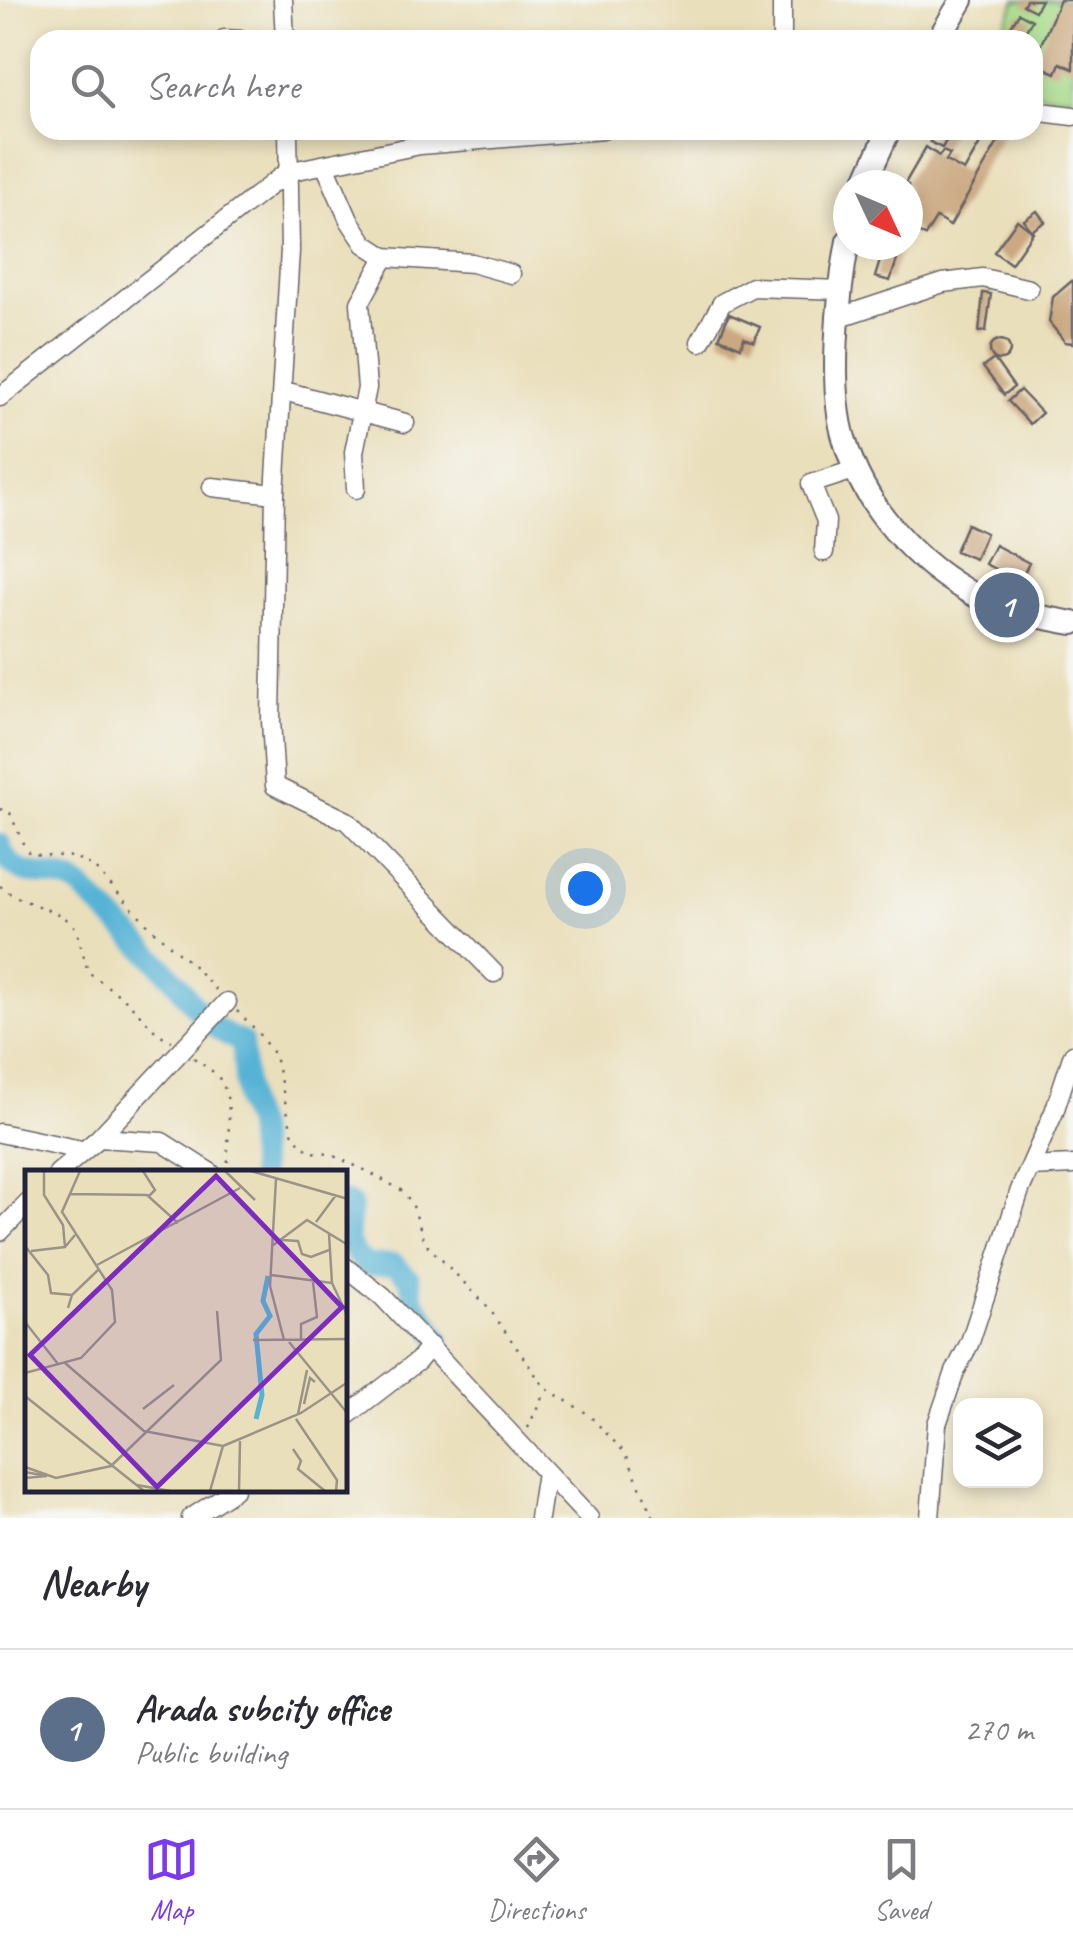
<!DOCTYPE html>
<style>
:root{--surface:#fff;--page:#f2f2f3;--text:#2b2b33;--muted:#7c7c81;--line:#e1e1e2;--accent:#7c3aed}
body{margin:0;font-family:Caveat,sans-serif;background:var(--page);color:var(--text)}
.controls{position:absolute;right:30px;bottom:30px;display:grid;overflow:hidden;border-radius:20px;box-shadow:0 5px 15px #0003}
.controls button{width:90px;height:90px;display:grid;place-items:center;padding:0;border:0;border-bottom:2px solid var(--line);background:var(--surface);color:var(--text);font:50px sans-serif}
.compass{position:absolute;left:833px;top:170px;width:90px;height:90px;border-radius:50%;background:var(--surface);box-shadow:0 5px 15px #0003;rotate:134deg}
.you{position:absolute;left:585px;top:888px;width:35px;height:35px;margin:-25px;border:8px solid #fff;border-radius:50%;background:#1a73e8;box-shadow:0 0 0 15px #1a73e833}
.badge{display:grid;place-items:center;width:65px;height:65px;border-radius:50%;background:var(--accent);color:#fff;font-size:32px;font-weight:700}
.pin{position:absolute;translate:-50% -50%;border:5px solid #fff;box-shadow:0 2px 10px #0006}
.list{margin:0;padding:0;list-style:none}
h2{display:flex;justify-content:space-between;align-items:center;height:130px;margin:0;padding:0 40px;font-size:42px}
h2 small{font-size:32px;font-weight:400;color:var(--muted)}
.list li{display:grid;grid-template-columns:65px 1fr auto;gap:30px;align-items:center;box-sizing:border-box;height:160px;padding:0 40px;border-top:2px solid var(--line)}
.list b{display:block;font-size:38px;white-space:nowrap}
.list p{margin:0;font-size:32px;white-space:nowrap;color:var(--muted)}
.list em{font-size:32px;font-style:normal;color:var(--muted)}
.icon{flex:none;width:55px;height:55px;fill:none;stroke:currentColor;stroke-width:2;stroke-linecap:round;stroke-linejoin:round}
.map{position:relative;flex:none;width:1073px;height:1518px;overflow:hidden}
.search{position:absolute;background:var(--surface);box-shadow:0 5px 15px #0003;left:30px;right:30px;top:30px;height:110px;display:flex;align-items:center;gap:25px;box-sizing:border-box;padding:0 35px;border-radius:30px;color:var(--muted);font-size:38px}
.sheet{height:290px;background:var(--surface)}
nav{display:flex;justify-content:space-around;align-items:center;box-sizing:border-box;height:140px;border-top:2px solid var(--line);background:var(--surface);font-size:28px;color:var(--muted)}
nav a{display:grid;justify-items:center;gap:5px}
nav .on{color:var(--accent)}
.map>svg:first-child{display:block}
.green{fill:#a7db8b;stroke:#647e63;stroke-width:2.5}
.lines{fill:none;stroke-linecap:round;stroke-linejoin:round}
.river{stroke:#57b3d5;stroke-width:22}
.building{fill:#cba881}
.minor-casing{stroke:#686468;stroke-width:21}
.major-casing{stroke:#686468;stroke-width:26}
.path{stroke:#686468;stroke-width:2.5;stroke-dasharray:2.5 8;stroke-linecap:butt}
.minor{stroke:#fff;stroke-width:18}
.major{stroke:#fff;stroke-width:22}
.inset-river{fill:none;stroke:#57b3d5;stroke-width:5}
.inset-road{fill:none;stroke:#9a9388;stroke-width:2.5}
.view{fill:#7b2cbf;fill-opacity:0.15;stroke:#7b2cbf;stroke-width:5}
.inset-edge{fill:none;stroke:#22223b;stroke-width:5}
</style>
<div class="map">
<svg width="1073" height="1518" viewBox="0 0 1073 1518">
<rect width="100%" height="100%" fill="#f6f6f2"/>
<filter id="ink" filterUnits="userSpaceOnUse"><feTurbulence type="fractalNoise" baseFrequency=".01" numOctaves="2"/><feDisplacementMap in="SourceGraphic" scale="20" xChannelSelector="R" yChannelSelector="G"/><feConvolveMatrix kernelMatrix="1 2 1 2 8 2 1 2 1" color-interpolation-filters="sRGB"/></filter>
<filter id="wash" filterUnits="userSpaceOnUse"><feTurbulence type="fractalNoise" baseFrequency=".0048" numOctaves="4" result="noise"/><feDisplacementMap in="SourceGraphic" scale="40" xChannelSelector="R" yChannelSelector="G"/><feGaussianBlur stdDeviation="2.25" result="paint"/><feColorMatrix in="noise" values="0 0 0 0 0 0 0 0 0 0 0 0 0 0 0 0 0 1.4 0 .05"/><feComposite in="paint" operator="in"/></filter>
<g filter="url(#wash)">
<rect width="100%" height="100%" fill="#eadfbb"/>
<path class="green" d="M1016,0H1073V97L1033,93V40H998Z"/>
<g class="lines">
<path class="river" d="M0,844C14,888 49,865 81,887C109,917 143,944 170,975C195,1003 202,1027 242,1042L247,1105L256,1128L260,1173
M345,1201L351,1205C348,1234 341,1244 367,1265L394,1264L409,1278L414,1301L439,1338"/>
</g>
<g id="blocks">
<path class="building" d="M1026,0H1041L1035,11L1023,5Z
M1060,0H1073V69L1060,63L1056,73L1033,63Z
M1019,13L1032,20L1024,34L1011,26Z
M1008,31L1024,40H1003Z
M936,130H952L942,148L930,142Z
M988,130L1002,135L950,226L936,218L925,236L908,226V185H904L926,147L939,156L943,151L950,154L946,161L964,171Z
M1037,211L1045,222L1031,231L1024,220Z
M1017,220L1033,232L1011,264L994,252Z
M885,245H902L890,281L875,277Z
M1073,280V343L1065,342L1049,322L1053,297Z
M983,293L991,294L986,331L979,332Z
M729,314L760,327L754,342L744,338L741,347L719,338Z
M990 350a10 10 0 1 1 20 0a10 10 0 1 1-20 0Z
M994,359L1014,387L1004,395L983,367Z
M1020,390L1042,413L1030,424L1008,401Z
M967,524L986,533L975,559L955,551Z
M995,545L1029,563L1020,581L985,564Z"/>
</g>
</g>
<g filter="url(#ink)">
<use href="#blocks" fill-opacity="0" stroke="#686468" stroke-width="2.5"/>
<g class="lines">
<defs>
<path id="minor" d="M283,0L285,40
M224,39L243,40
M782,40V0
M1033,111L1073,116
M288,130L290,251L275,494L271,720L275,786L347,821L494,973
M325,165L349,220L365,244L385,257L472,263L511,274
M840,317L943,283L983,278L1029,289
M700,342L722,303L752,287L842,290
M284,391L405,423
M0,397L287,172L420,145L603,130
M212,487L275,494
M356,489L354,452L367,388L360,303L385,257
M824,552L826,521L811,484L854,470
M0,1133L81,1150
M99,1138L162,1142L211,1173
M1030,1167L1073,1165
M58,1173L99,1138L227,1002
M0,1232L28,1203
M345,1267L383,1297L589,1518
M345,1417L418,1361L430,1346
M191,1518L234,1490
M539,1518L546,1472
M930,1518L937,1424L955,1372L970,1342L1020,1190L1054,1112L1073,1054"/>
<path id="major" d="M938,40L962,0
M864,185L889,130
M848,241C838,294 829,387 844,438C863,506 915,564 978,597C1006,612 1041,617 1073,623"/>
</defs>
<use href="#minor" class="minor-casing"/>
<use href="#major" class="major-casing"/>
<path class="path" d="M0,809L10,813L25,848L30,854L74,857L93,866L153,930L196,968L217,991
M0,886L15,897L63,916L76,928L88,972L126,1000L157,1033L172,1041
M237,1011L255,1029L275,1056L292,1132L300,1144L311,1152L329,1154L367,1171L401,1190L412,1203L425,1243L488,1307L545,1388L588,1414L626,1454L654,1518
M194,1058C202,1065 213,1070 219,1078C237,1103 224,1144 229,1173
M528,1428L545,1390"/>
<use href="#minor" class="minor"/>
<use href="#major" class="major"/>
</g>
</g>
<g transform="translate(25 1170)">
<rect width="322" height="322" fill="#eadfbb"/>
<path class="inset-river" d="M231,249L237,225L231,164L245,146L238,131L243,106"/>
<path class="inset-road" d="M19,1V25L38,55L40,77M118,1L130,20L124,26M200,1L230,30M226,1L323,29M251,9L245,116L259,170M45,24L122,25L153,53M291,52L311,25M304,64L307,113L323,147M257,70L273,71L277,84L286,87L304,80M0,76L23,105L26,123L47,125M247,76L282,50L323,75M6,81L40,77L50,65M72,95L215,18M246,105L307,113M43,138L47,125L73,100M0,152L33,194M228,170L323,169M276,171V154L292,147L288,112M264,172L323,244M40,193L119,261L198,276M0,203L56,188L90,152L87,120L37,42L55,1M0,226L119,321M279,234L285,208L290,212M118,239L149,215M273,244L282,200M271,249L312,310L311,321M268,279L276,291L273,299L300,321M0,297L31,308L86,296L196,190L192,141M0,302L22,306L0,308M112,315L145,321M185,321L198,276L276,243L323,212M214,321L215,271"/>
<path class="view" d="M191,6L317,137L132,317L5,185Z"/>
<rect width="322" height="322" class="inset-edge"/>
</g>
</svg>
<div class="controls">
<button><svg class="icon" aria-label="layers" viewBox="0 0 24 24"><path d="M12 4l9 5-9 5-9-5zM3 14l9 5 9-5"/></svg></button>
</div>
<svg class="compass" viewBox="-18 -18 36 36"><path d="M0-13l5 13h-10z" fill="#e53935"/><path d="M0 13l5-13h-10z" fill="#7c7c81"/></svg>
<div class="you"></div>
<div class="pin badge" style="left:1007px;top:605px;background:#5c6f8a">1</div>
<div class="search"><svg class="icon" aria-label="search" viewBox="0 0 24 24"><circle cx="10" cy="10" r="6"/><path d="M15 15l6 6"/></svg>Search here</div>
</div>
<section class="sheet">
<h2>Nearby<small></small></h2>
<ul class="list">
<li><span class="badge" style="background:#5c6f8a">1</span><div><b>Arada subcity office</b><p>Public building</p></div><em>270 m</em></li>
</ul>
</section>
<nav>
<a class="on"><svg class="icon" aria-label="map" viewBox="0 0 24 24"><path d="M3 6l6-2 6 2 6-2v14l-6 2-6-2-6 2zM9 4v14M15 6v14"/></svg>Map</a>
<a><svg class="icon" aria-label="directions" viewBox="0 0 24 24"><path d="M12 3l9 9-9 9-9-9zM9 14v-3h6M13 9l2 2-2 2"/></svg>Directions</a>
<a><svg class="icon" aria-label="saved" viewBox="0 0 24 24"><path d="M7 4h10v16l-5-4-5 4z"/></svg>Saved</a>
</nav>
